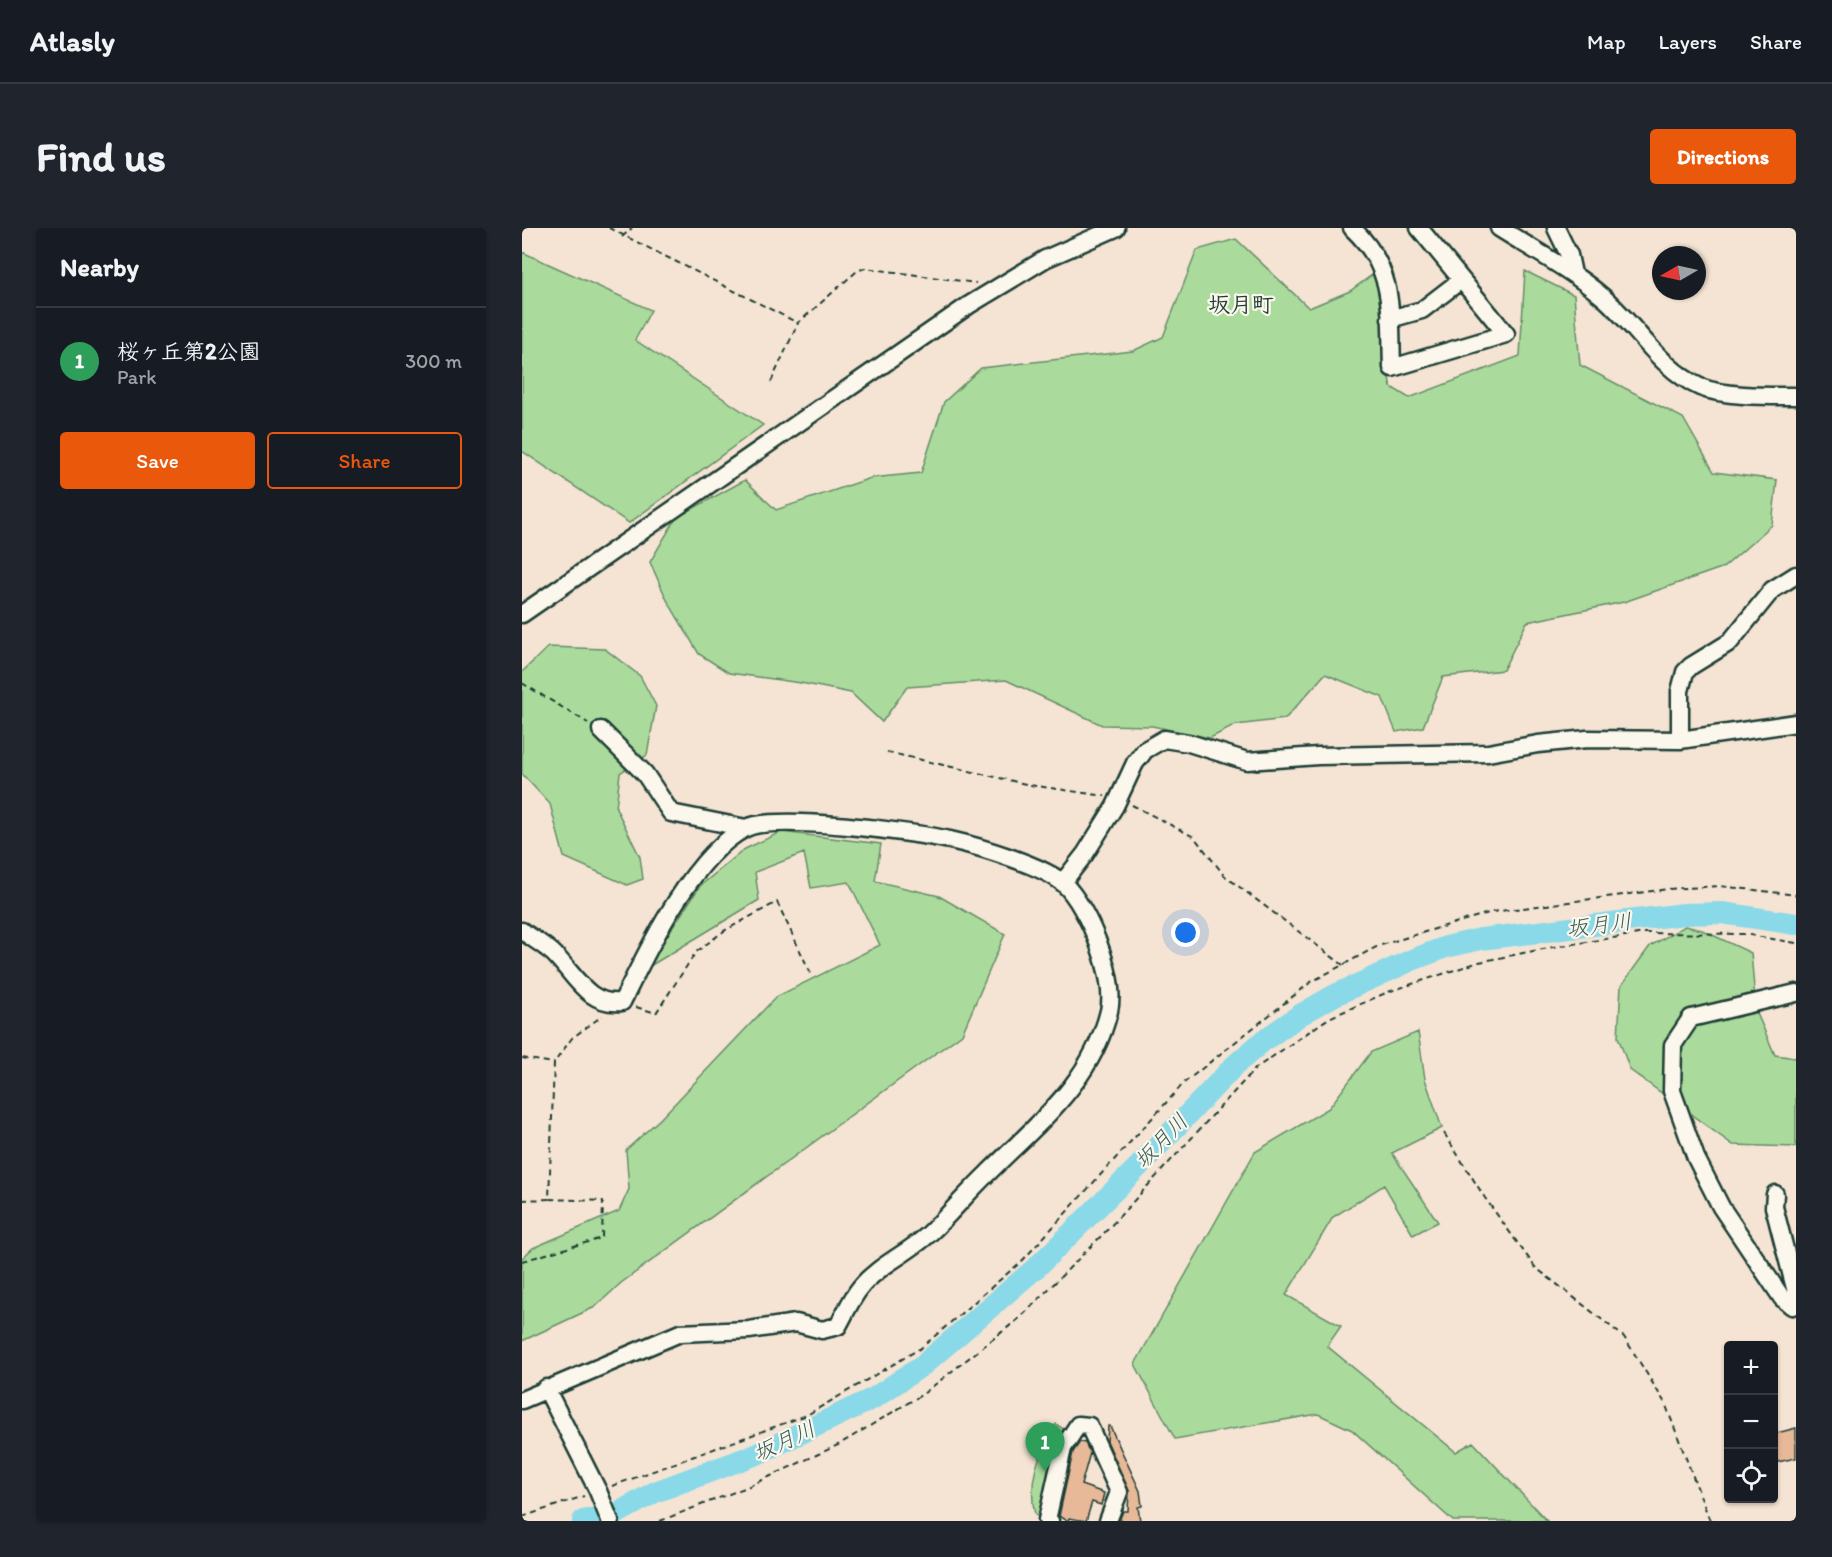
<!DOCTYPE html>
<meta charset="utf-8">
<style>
:root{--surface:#171b24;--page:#20242c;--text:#f1f3f6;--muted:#9ea1a6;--line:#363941;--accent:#ea580c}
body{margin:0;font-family:Itim,"Klee One",sans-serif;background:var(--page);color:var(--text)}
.controls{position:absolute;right:18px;bottom:18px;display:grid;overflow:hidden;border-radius:6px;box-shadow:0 2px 4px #0004}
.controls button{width:54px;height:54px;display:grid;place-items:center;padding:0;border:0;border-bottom:2px solid var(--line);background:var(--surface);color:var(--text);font:30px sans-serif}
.compass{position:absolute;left:1130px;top:18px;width:54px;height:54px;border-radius:50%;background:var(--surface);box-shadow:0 2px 4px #0004;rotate:261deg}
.you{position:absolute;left:664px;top:705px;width:21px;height:21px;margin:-15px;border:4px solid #fff;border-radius:50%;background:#1a73e8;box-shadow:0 0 0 9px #1a73e833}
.badge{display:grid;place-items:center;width:39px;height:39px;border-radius:50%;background:var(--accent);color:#fff;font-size:20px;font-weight:700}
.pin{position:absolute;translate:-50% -50px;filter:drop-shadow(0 2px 3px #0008)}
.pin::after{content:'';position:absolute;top:32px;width:21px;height:18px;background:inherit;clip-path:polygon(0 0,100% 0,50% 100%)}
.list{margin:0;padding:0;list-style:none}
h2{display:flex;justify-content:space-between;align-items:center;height:78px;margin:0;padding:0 24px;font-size:26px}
h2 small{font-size:20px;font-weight:400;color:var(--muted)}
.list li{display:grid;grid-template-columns:39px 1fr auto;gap:18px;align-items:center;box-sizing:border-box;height:108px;padding:0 24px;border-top:2px solid var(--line)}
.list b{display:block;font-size:22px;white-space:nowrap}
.list p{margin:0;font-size:20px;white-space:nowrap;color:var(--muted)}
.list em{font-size:20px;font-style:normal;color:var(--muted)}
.actions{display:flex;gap:12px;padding:18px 24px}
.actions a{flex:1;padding:14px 0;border:2px solid var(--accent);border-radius:6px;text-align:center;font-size:21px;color:var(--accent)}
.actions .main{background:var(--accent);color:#fff}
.icon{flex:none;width:33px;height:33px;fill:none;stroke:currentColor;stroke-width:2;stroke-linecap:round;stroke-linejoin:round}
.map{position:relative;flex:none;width:1274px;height:1293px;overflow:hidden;border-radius:6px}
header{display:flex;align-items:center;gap:36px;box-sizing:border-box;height:84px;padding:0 30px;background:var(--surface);border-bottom:2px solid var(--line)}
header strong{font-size:28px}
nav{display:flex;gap:33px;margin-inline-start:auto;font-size:21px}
.intro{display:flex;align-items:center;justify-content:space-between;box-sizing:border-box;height:144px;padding:0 36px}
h1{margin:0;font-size:42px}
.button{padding:15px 27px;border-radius:6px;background:var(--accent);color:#fff;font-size:21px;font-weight:700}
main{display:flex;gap:36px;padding:0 36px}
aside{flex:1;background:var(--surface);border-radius:6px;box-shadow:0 2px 4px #0004}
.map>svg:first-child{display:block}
.green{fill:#abdb9c;stroke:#658c68;stroke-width:1.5}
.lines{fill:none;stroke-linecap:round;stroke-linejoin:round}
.river{stroke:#8ad9e8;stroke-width:22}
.building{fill:#e8b998;stroke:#1f3d34;stroke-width:1.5}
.minor-casing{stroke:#1f3d34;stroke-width:21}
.path{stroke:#1f3d34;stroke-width:2;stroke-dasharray:6 4.5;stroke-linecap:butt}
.minor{stroke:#fbf7ec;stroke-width:16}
.labels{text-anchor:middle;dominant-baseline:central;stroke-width:4.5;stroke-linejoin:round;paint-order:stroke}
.neighbourhood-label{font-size:22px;font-weight:bold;fill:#1f3d34;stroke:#fbf7ec}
.water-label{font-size:22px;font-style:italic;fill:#345c58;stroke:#fbf7ec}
</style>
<header>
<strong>Atlasly</strong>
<nav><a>Map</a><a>Layers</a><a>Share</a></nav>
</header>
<div class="intro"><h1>Find us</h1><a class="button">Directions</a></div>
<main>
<aside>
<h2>Nearby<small></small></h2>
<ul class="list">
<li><span class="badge" style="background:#2e9e5b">1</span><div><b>桜ヶ丘第2公園</b><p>Park</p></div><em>300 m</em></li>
</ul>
<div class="actions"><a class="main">Save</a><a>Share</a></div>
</aside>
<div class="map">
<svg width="1274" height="1293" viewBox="0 0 1274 1293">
<rect width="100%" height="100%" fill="#f5e4d3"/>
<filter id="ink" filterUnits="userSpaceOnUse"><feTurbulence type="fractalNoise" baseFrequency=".0167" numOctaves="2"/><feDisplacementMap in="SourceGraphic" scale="12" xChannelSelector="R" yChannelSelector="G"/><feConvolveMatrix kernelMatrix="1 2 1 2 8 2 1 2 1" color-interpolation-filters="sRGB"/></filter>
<g filter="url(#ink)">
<path class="green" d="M714,11L787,80L828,63L854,44L870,110L861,123L869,159L887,170L998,128L1003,43L1052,67L1058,137L1161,190L1192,244L1255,252L1250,297L1202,339L1102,374L1005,394L981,442L921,449L901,499L874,504L860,469L803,446L763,491L714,497L688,510L630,498L580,497L484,452L385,459L360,494L329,465L279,455L207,445L177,426L145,372L128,334L154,290L223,252L254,282L349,250L399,245L422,174L459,140L611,123L641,109L675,22Z
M0,24L129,82L113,112L241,197L107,295L0,223Z
M26,419L83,421L118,448L134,478L125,527L98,545L94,580L118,629L121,651L105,657L42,629L28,576L0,546V444Z
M259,604L359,616L353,653L417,668L483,706L440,806L99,1055L73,1079L0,1113V1030L11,1020L97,983L107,961L104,922L139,890L254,769L358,717L327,654L289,660L282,625L233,644L237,672L123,741L178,658L223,621Z
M1163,698L1180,702L1229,725L1234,783L1253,827L1274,830V919L1211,917L1108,842L1096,809L1099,758L1128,718Z
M896,804L903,851L920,900L870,925L916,994L891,1007L862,957L811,989L764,1067L819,1098L805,1118L934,1224L951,1214L1025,1293H931L830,1202L796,1186L653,1211L613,1136L733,924L807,880L849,824Z
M534,1196L547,1205L521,1290L513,1287C505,1252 517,1226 534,1196Z"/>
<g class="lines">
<path class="river" d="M61,1293L96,1285L133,1264L235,1226L352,1170L401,1137L516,1038L616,939L713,837L741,813L778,787L813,767L890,732L924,719L959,711L1162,686L1200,685L1274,696"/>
</g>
<path class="building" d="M586,1198H588L618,1263L620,1278L616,1279L618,1293H597L601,1283H606L607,1263L585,1213Z
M1274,1200V1230L1251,1235V1206Z
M558,1214L563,1215L568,1225L559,1257L582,1265L579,1277L570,1274L564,1293L547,1290L546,1293L537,1288L551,1224Z"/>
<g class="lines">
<defs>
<path id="minor" d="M830,0C874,41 868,84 870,140L984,106L897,0
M977,0C1012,22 1049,42 1081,69C1113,96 1138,141 1178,159C1203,169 1247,168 1274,168
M1034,0L1047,27L1051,46
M868,91L900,82L939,52
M0,386L447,77L523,31L594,0
M79,502L123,546L149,585L224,600
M1158,512V463L1163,444L1169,438L1208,414L1250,362L1274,347
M541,654L563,626L593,578L613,535L623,522L642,511L667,515L725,533L796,528L966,525L1016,516L1065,511L1158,512L1274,495
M0,703C10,710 22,717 31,725C53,746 65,778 100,774C125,723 171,626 224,600C253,586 393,604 428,612C455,618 523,638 542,656C566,679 595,750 587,783C570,854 515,896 466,945C446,964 428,986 408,1005C387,1025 356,1037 338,1060C329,1071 323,1086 316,1098L300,1102L274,1095L227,1102L158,1105L0,1172
M1274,765L1169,790L1151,817L1150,863L1174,930L1199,979L1260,1070L1270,1078L1274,1076
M1253,966L1252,979L1274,1064
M24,1160L76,1263L88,1293
M528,1293L525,1292L541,1220L556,1197L567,1198L597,1264L586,1293"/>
</defs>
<use href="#minor" class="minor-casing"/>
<path class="path" d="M87,0L276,95
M100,9L110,0
M249,154L276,95L335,43L343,40L454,55
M0,455L66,495
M365,524L508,557L583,568
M610,577L672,609L703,648L821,737
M114,779L134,785L174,724L202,703L255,674L289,746
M0,830L32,835
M922,905L963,970L1013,1039L1102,1109L1143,1175L1188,1293
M0,972L27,971L32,835L50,810L80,788
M0,1033L80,1010L81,973L27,971
M90,1258L285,1187L399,1120L501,1032L663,854L789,754L856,718L970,684L1146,661L1198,658L1274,667
M0,1289L62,1268
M138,1293L225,1259L316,1217L401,1166L499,1089L585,1002L734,840L807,790L866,764L957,734L1031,719L1123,705L1222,706L1274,715"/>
<use href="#minor" class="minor"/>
</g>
</g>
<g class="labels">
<g class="neighbourhood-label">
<text x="719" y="76">坂月町</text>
</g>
<g class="water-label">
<text transform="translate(1077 697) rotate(-7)">坂月川</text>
<text transform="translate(639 913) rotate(-46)">坂月川</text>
<text transform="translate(262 1213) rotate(-25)">坂月川</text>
</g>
</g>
</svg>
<div class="controls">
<button>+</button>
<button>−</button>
<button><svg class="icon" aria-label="locate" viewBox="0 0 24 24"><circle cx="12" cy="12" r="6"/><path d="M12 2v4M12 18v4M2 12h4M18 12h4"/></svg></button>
</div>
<svg class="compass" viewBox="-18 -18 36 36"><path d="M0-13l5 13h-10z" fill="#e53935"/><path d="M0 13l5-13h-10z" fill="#9ea1a6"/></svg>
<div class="you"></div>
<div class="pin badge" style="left:523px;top:1244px;background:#2e9e5b">1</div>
</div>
</main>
